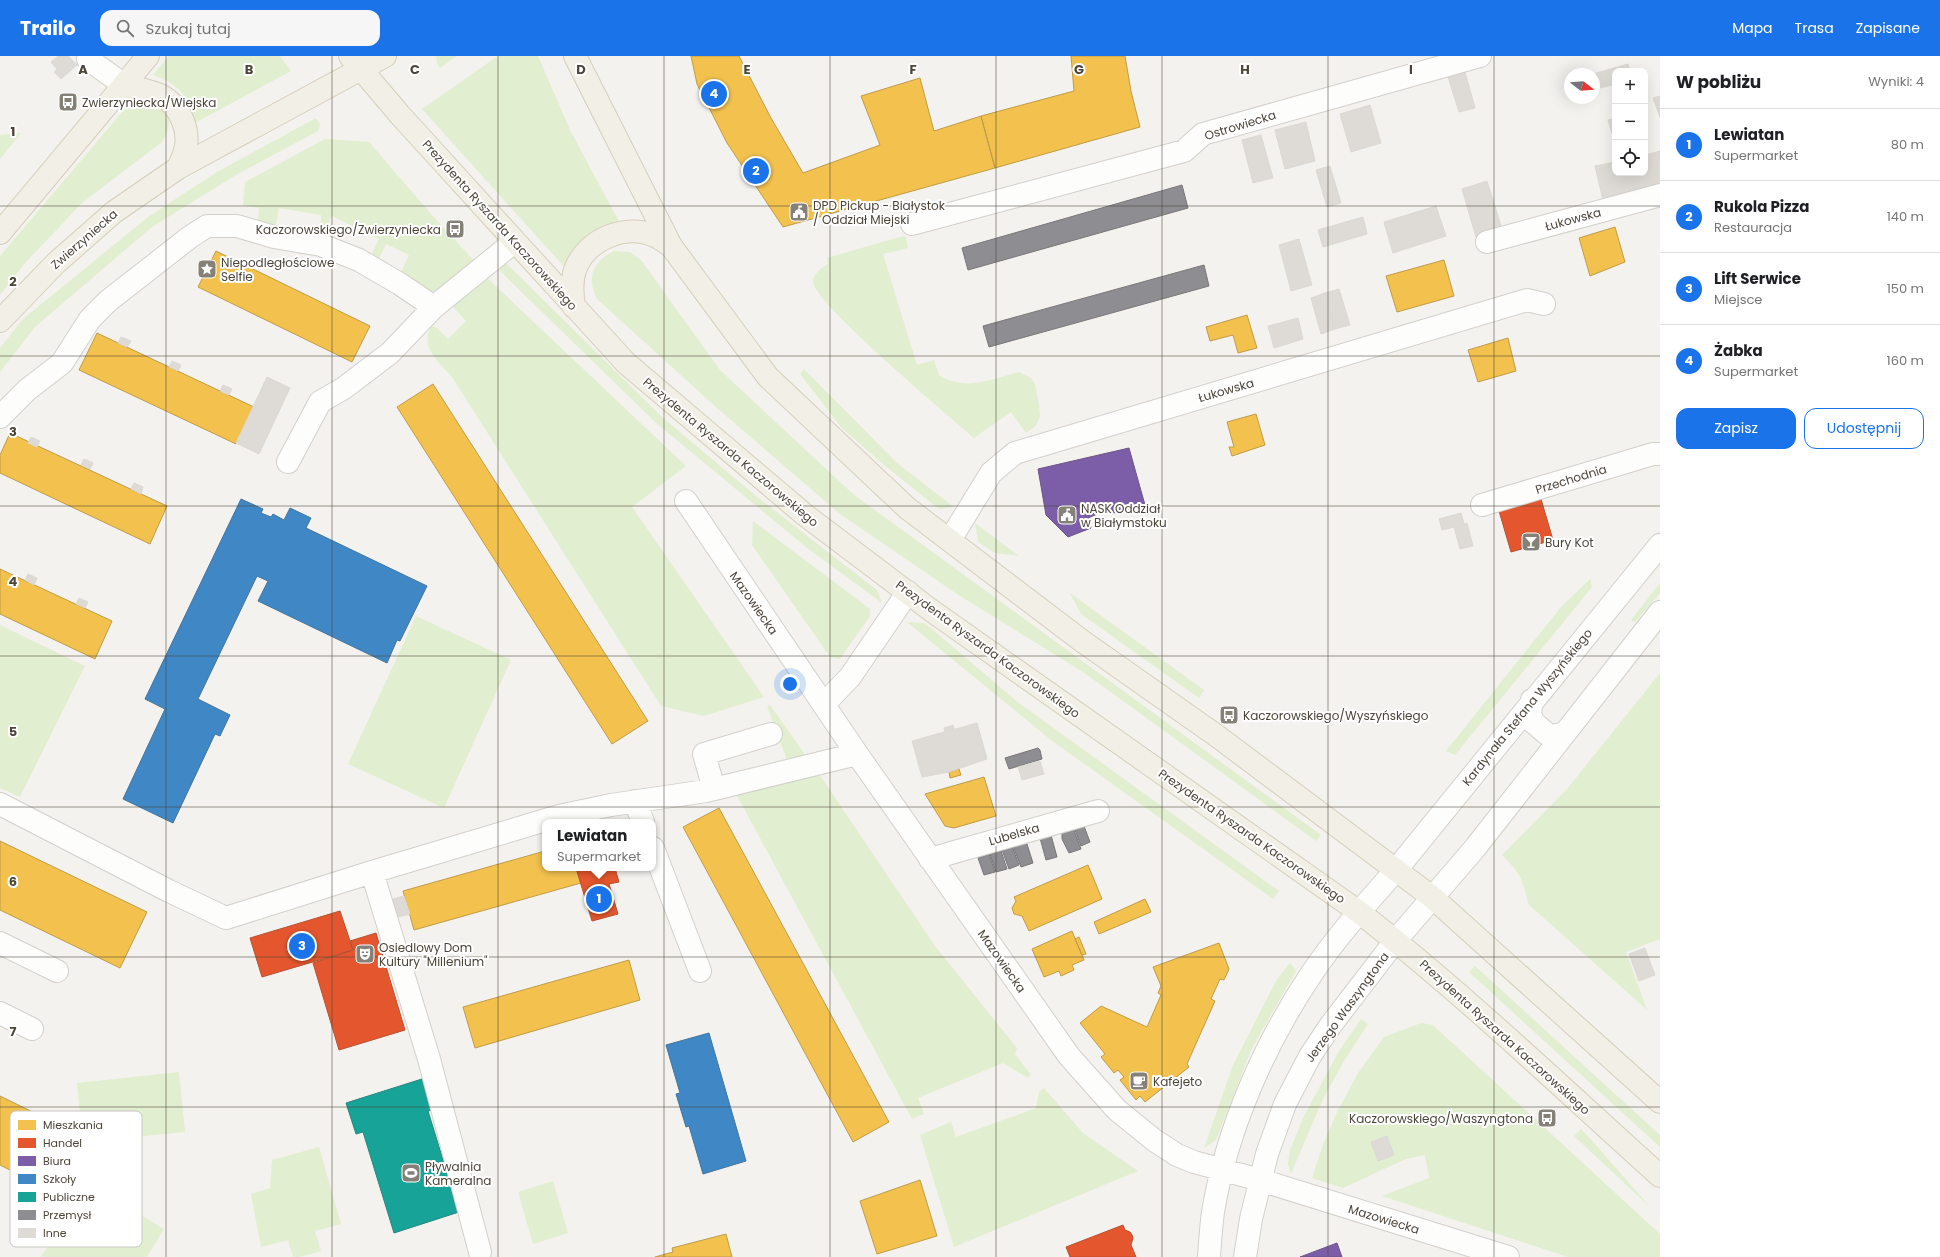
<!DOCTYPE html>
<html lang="pl">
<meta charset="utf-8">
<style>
:root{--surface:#fff;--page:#f6f6f6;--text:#202124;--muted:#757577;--line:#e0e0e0;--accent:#1a73e8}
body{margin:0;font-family:Poppins,sans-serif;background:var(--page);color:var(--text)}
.controls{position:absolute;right:12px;top:12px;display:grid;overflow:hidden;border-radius:8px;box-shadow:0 4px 16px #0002}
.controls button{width:36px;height:36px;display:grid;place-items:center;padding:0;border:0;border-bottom:1px solid var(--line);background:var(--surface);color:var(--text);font:20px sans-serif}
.compass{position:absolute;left:1564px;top:12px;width:36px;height:36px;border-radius:50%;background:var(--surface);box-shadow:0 4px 16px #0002;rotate:107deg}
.you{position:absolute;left:790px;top:628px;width:14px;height:14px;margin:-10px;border:3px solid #fff;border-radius:50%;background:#1a73e8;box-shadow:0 0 0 6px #1a73e833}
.badge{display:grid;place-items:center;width:26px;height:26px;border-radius:50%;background:var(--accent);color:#fff;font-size:13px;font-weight:700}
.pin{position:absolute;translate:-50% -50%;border:2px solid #fff;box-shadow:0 1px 4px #0006}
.popup{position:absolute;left:542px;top:763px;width:114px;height:52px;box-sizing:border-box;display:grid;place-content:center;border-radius:8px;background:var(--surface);filter:drop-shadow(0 1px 3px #0005);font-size:13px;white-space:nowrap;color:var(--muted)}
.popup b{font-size:15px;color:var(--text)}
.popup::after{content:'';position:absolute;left:50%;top:100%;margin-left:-8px;border:8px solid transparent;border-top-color:var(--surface)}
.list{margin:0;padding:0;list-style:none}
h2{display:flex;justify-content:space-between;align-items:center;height:52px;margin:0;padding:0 16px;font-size:17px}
h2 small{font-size:13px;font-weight:400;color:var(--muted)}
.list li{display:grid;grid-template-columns:26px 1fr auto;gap:12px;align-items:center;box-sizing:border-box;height:72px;padding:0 16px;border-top:1px solid var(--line)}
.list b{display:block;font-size:15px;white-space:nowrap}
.list p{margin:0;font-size:13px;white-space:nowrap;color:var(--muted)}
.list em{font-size:13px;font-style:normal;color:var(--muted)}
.actions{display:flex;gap:8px;padding:12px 16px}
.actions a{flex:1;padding:9px 0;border:1px solid var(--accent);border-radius:12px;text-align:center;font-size:14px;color:var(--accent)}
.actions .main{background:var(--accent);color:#fff}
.icon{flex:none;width:22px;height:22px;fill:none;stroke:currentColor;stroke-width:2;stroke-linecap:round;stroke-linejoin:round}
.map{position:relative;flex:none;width:1660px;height:1201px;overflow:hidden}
header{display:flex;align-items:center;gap:24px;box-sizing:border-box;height:56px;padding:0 20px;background:var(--accent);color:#fff}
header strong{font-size:19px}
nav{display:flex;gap:22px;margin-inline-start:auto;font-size:14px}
.search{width:280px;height:36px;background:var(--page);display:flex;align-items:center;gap:10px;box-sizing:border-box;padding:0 14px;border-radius:12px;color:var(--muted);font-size:15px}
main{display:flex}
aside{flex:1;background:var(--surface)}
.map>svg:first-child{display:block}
.green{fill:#e1eecf}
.homes{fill:#f2c14e;stroke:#c09c48}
.shops{fill:#e4572e;stroke:#b65131}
.offices{fill:#7b5ea7;stroke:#6d5686}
.schools{fill:#3f88c5;stroke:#43749b}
.public{fill:#17a398;stroke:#27867c}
.industry{fill:#8d8d92;stroke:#797777}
.building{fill:#dedbd6;stroke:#dcd9d4}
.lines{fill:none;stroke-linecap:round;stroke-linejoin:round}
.minor-casing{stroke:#d2d0cb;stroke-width:24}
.major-casing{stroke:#d6cebb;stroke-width:24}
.minor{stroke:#fdfdfc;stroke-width:22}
.major{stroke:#f2efe6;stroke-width:22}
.grid{fill:none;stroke:#4b4439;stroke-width:1;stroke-opacity:0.55}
.labels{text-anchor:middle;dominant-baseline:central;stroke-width:4;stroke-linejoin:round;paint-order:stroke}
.poi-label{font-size:12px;fill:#4b4439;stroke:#fff;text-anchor:start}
.street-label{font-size:12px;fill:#4b4439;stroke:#fff}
.key{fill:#fff;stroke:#c9c7c4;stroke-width:1}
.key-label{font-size:11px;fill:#4b4439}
.grid-label{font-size:13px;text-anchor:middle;font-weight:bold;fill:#4b4439;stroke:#fff;stroke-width:4;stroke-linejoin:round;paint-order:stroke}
</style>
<header>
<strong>Trailo</strong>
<div class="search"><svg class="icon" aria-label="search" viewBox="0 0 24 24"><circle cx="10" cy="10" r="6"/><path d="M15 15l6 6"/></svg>Szukaj tutaj</div>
<nav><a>Mapa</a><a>Trasa</a><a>Zapisane</a></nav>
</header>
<main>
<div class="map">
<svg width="1660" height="1201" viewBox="0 0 1660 1201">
<rect width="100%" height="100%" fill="#f4f2ee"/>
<path class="green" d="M169,0H280L291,15L193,68C190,40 179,28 153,19Z
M436,0H457L440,12L437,8Z
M498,0H538L571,76L622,171L568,215L422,53Z
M134,42L156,44C169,61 174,66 162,86L82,147L26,206L0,239V200Z
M316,62L320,69L318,75L236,119L152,171L35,271L0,316V292L23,263L148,161L217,116Z
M21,77L0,103V79Z
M325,83L369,86L432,159L477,208L441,236L432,235L401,216L409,199L386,188L379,203L371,200L379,183L332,160L324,177L320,176L321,159L279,152L275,173L258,165L259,152L243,149L245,126Z
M903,180L906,181L908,192L883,198L917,309L934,304L939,319C964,336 993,323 1019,316L1031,322L1035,328L1039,349L1040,360L1036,370L1026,377L1011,356L974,382C950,361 814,247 813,226C813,217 822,212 828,208L827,202Z
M614,195L630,196L641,204L720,314L853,438L1321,779L1316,785L1083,616L960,540L840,458L717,352L597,243C586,222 593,205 614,195Z
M505,206L662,361L756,440L877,534L882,547L807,492L655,366L498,213Z
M484,219L686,410L632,451L764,641L704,660L661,650L452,321C440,307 418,290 432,270L437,272L448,283L466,265L453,251Z
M804,313L897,407L954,451L939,453L884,409L841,371L800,318Z
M753,465L870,553V560L840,603L830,601L752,489Z
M975,467L1019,500L995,497L978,486Z
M1590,523L1592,531L1455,699L1446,695L1561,551Z
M1660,527V537L1635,566L1631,564Z
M1070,537L1204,634L1199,642L1081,558Z
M416,560L511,604L444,752L348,708Z
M907,566L924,567L932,573L1019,647L1279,835L1273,843L1051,684Z
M0,569L85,610L20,741L0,732Z
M1660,617V883L1626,896L1647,954L1528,848C1523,823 1520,817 1502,799L1567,733Z
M770,649L806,700L787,704L767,650Z
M815,712L935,890L1017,992L1015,998L1031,1019L1028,1022L1003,1007L918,1042L924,1058L912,1063L735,736Z
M1290,907L1296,915L1252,992L1216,1084L1204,1092L1233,1009L1277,923Z
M1475,910L1660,1079V1091L1469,916Z
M1361,963L1368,968L1344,1005L1322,1045L1291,1118L1288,1108L1290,1094L1304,1060L1339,995Z
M1421,967L1433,969L1660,1178V1201H1568L1382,1140L1429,1122L1425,1099L1406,1103L1343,1132L1312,1122L1322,1091L1337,1056L1358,1017L1384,981Z
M179,1016L185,1076L83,1086L77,1027Z
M1044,1032L1083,1077L1138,1115L954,1191L920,1079L951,1066L956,1081L1036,1052L1039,1036Z
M1581,1073L1587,1079L1651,1152L1574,1080Z
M319,1091L341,1168L315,1175L321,1195L300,1201H293L288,1184L261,1191L251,1138L270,1132L272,1104Z
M553,1125L568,1177L533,1188L518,1136Z
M86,1126L164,1173L147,1201H41Z"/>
<path class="homes" d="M691,0H739L771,62L803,117L880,89L861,40L920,22L934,75L981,60L995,112L783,171L727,87L697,28Z
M1071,0H1125L1131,35L1140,71L995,112L981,60L1074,35Z
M1615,171L1625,206L1590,220L1579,182Z
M216,195L370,270L352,306L198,231Z
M1444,204L1454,240L1397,256L1386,220Z
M1247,259L1257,292L1238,297L1233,279L1210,285L1206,271Z
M97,277L254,351L236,388L79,314Z
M1508,282L1516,315L1478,326L1468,294Z
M433,328L648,665L612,688L397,351Z
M1256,358L1265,389L1232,400L1229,391H1234L1227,366Z
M10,377L167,450L150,488L0,417V399Z
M0,513L112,565L95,603L0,558Z
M959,713L961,719L950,722L949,716Z
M984,721L996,760L954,772L945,770L925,738Z
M719,752L889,1066L853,1086L683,771Z
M0,785L147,856L120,912L0,854Z
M545,795V812H576L581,827L414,874L403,835Z
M1088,809L1102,843L1029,875L1022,860L1014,858L1012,852L1016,845L1014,841Z
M1145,843L1151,856L1099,878L1094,866Z
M1072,875L1084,904L1072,909L1074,914L1061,920L1059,915L1044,921L1032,893Z
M1079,881L1086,898L1082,899L1075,883Z
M1219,887L1229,913L1224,924L1220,923L1211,943L1215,945L1187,1008L1189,1011L1145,1046L1140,1040L1136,1044L1120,1024L1124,1021L1118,1014L1114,1017L1101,1001L1105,998L1080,967L1101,950L1147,971L1161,939L1158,937L1161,930L1153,911Z
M629,904L640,944L475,992L463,951Z
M0,1040L47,1063L20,1119L0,1109Z
M920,1124L937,1180L877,1198L860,1145Z
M726,1178L732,1201H655L673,1196L672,1192Z"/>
<path class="shops" d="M1541,443L1553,484L1511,496L1499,455Z
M576,812H615L619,826L609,828L618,858L592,865Z
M340,855L353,894L262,921L250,882Z
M376,877L405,974L339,994L313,907L353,894L350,885Z
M1123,1169L1125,1174L1130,1176L1132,1179L1133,1182L1131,1189L1136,1201H1070L1066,1191Z"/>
<path class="offices" d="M1129,392L1145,449L1114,457L1111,452L1088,462L1091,472L1068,481L1046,459L1038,413Z
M1337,1187L1342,1201H1300Z"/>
<path class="schools" d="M241,443L263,453L261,457L271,461L273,458L284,464L290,452L311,462L306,472L427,530L400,585L397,584L387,607L258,545L268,525L257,520L198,643L230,659L220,680L215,678L173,767L123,743L165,653L145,643Z
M709,977L746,1105L703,1118L689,1070L686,1071L676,1038L680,1037L666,989Z"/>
<path class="public" d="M425,1022L435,1053L428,1055L459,1156L394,1177L363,1076L356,1078L346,1047Z"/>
<path class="industry" d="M1182,129L1188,152L968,214L962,192Z
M1204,209L1209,230L989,291L983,270Z
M1038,692L1040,694L1042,703L1009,713L1005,702Z
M1084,770L1090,786L1081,790L1075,774Z
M1073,772L1081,793L1069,797L1062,783V777Z
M1051,779L1057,801L1046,804L1040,782Z
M1026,785L1033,807L1021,811L1013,790Z
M1012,790L1019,809L1009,813L1002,794Z
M1001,795L1007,813L996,816L990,798Z
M989,798L995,816L984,819L978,802Z"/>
<path class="building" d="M58,0H68L77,9L61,23L54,16L57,13L51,6Z
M1628,8L1630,15H1615V30H1612V29L1596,33L1593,18Z
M1465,16L1475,52L1459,56L1448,21Z
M1660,40V61L1653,42Z
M1370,49L1381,87L1351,96L1340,58Z
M1615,62V80L1613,81L1608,64Z
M1306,66L1315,105L1285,113L1275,74Z
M1261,79L1273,122L1253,127L1242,84Z
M1660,95V131L1603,144L1595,110L1615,106V117H1645V99Z
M1330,110L1341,147L1327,151L1316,114Z
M1487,125L1502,173L1476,181L1462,133Z
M1436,150L1446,180L1393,197L1384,166Z
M1363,161L1367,178L1323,191L1318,174Z
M1299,183L1312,229L1291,235L1279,189Z
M1339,233L1350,269L1335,273L1325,237Z
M1325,237L1335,273L1321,278L1311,242Z
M1298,262L1303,283L1274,292L1268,270Z
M121,281L131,285L127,291L118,287Z
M172,305L181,309L178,315L169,311Z
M267,321L290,332L259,398L236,387Z
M223,329L232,333L229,339L220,335Z
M31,381L40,385L37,391L28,387Z
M84,403L93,407L90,413L81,409Z
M134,427L143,431L141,438L131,433Z
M1461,457L1464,468L1467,467L1473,490L1460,493L1454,471L1442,474L1439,463Z
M28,518L37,522L34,529L25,524Z
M79,542L88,546L85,552L76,548Z
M977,667L987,703L949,716L922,721L912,685Z
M953,669L954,673L945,676L944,672Z
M1040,705L1044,718L1022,724L1018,711Z
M404,840L410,858L398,861L393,843Z
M1645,892L1655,919L1639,925L1629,898Z
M1387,1080L1394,1099L1378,1105L1371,1086Z"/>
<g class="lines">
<defs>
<path id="minor" d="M90,0L88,3L124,29
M912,168L1184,95L1203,78L1480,0
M1487,186L1660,139
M0,361L27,334L62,307L90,263L108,245L190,181L207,170H237L274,181L321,189L359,204L400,228L434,251
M288,406L320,346L344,332L390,297L434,251L514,186
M686,445L857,698L1069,1000L1117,1054L1154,1084L1177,1099L1194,1106L1260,1124L1508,1201
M1482,449L1653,398H1660
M950,484L991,417L1015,397L1527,244L1544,248
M1532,644L1530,657L1533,666L1547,678L1554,680L1564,677
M824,648L850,621L908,536
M714,733L704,698L771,678
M635,745L643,766
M0,748L169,835L226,862L372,816L559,760L611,749L706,735L857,698
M653,792L700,915
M930,803L1098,755
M372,816L429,1003L480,1196
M0,887L57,915
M0,957L32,973
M1209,1201C1210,1186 1211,1171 1213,1156C1227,1072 1265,987 1312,917C1337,880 1367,847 1396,814L1660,489
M1245,1201L1251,1163L1267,1098L1285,1048L1310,1000L1330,970L1396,884L1475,792L1660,556"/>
<path id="major" d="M350,0L400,59L626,307L805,459L932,555L1359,856C1464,938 1561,1031 1660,1120
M575,0L671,190L768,321L907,452L1082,585L1217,680L1432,841L1660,1046
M124,29C135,32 149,34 160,39C180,49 192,76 184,98C183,102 180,107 178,112
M0,177L148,0
M574,251C572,238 571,226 575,214C586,183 626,167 655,180C660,182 666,187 671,190
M0,265L56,207L114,156L178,112L385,0"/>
</defs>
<use href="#minor" class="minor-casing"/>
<use href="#major" class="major-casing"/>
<use href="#minor" class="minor"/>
<use href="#major" class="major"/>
</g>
<path class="grid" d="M166,0V1201M332,0V1201M498,0V1201M664,0V1201M830,0V1201M996,0V1201M1162,0V1201M1328,0V1201M1494,0V1201M0,150H1660M0,300H1660M0,450H1660M0,600H1660M0,751H1660M0,901H1660M0,1051H1660"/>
<defs>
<symbol id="bus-square" viewBox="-11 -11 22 22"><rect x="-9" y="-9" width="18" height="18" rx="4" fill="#868178" stroke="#fff"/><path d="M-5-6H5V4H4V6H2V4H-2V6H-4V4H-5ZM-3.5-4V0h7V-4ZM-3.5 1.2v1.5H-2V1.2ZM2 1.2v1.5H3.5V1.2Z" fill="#fff"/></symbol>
<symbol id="civic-square" viewBox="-11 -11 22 22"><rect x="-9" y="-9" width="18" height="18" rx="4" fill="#868178" stroke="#fff"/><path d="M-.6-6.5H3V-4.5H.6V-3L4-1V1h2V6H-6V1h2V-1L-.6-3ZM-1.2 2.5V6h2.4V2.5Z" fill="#fff"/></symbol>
<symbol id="sight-square" viewBox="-11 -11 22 22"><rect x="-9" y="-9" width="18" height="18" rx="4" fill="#868178" stroke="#fff"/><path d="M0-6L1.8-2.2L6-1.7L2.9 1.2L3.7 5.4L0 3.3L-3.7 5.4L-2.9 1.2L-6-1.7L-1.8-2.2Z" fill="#fff"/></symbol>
<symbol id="bar-square" viewBox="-11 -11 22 22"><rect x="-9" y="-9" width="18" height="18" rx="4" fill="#868178" stroke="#fff"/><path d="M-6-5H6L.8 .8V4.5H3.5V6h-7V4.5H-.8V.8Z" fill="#fff"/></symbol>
<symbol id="theatre-square" viewBox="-11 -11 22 22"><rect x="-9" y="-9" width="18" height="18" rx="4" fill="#868178" stroke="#fff"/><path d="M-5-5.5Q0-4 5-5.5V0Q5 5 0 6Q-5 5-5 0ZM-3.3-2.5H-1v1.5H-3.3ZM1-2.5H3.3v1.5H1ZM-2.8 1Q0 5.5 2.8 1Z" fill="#fff"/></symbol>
<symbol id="cafe-square" viewBox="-11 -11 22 22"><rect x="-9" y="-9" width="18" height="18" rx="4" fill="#868178" stroke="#fff"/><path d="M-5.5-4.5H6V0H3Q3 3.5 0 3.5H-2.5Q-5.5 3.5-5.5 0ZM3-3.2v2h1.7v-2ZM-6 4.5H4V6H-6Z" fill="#fff"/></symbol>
<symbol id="stadium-square" viewBox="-11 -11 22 22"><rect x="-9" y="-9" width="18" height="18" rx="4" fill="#868178" stroke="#fff"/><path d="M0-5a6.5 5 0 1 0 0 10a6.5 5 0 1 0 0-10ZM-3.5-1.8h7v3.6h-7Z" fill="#fff"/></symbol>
</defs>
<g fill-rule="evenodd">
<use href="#bus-square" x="57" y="35" width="22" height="22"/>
<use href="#civic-square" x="788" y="145" width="22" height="22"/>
<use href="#bus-square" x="444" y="162" width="22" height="22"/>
<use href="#sight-square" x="196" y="202" width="22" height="22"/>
<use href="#civic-square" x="1056" y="448" width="22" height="22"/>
<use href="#bar-square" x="1520" y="475" width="22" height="22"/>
<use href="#bus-square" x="1218" y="648" width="22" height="22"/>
<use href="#theatre-square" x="354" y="887" width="22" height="22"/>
<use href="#cafe-square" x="1128" y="1014" width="22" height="22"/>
<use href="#bus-square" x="1536" y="1051" width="22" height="22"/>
<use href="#stadium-square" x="400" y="1106" width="22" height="22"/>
</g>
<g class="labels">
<g class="poi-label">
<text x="82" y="46">Zwierzyniecka/Wiejska</text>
<text x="813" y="149">DPD Pickup - Białystok<tspan x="813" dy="14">/ Oddział Miejski</tspan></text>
<text x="441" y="173" text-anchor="end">Kaczorowskiego/Zwierzyniecka</text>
<text x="221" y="206">Niepodległościowe<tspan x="221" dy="14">Selfie</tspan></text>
<text x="1081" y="452">NASK Oddział<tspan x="1081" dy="14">w Białymstoku</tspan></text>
<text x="1545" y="486">Bury Kot</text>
<text x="1243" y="659">Kaczorowskiego/Wyszyńskiego</text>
<text x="379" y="891">Osiedlowy Dom<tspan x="379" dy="14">Kultury "Millenium"</tspan></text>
<text x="1153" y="1025">Kafejeto</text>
<text x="1533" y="1062" text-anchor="end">Kaczorowskiego/Waszyngtona</text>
<text x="425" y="1110">Pływalnia<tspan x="425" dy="14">Kameralna</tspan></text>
</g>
<g class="street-label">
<text transform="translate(1240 69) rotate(-17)">Ostrowiecka</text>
<text transform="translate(1573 163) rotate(-15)">Łukowska</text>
<text transform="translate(500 169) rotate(48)">Prezydenta Ryszarda Kaczorowskiego</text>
<text transform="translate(84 183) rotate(-41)">Zwierzyniecka</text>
<text transform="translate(1226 334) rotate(-16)">Łukowska</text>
<text transform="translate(731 396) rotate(40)">Prezydenta Ryszarda Kaczorowskiego</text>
<text transform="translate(1571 423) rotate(-17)">Przechodnia</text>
<text transform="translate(754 547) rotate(55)">Mazowiecka</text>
<text transform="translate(988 593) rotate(36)">Prezydenta Ryszarda Kaczorowskiego</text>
<text transform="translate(1527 651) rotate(-51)">Kardynała Stefana Wyszyńskiego</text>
<text transform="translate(1014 778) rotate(-16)">Lubelska</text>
<text transform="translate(1252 780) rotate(35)">Prezydenta Ryszarda Kaczorowskiego</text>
<text transform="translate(1002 905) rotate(55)">Mazowiecka</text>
<text transform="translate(1347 951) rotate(-54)">Jerzego Waszyngtona</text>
<text transform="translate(1505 981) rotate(42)">Prezydenta Ryszarda Kaczorowskiego</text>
<text transform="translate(1384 1163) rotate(17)">Mazowiecka</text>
</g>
</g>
<rect x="10" y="1055" width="132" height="136" rx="6" class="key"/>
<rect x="18" y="1064" width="18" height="10" fill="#f2c14e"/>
<rect x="18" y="1082" width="18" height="10" fill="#e4572e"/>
<rect x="18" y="1100" width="18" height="10" fill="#7b5ea7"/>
<rect x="18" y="1118" width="18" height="10" fill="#3f88c5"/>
<rect x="18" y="1136" width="18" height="10" fill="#17a398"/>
<rect x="18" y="1154" width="18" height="10" fill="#8d8d92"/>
<rect x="18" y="1172" width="18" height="10" fill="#dedbd6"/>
<g class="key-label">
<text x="43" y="1073">Mieszkania</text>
<text x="43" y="1091">Handel</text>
<text x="43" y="1109">Biura</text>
<text x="43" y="1127">Szkoły</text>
<text x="43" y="1145">Publiczne</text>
<text x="43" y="1163">Przemysł</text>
<text x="43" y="1181">Inne</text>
</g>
<g class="grid-label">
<text x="83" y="18">A</text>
<text x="249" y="18">B</text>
<text x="415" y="18">C</text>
<text x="581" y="18">D</text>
<text x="747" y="18">E</text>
<text x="913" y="18">F</text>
<text x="1079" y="18">G</text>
<text x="1245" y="18">H</text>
<text x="1411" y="18">I</text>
<text x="13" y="80">1</text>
<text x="13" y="230">2</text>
<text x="13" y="380">3</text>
<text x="13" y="530">4</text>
<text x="13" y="680">5</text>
<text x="13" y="830">6</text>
<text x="13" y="980">7</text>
</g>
</svg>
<div class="controls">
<button>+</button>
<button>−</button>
<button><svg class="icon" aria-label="locate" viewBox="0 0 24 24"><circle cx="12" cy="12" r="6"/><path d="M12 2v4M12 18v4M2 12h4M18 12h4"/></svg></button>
</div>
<svg class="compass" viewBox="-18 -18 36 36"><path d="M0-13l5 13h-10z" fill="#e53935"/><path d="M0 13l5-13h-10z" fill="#757577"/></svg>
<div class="you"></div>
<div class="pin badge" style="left:599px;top:843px">1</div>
<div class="popup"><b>Lewiatan</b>Supermarket</div>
<div class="pin badge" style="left:756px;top:115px">2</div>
<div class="pin badge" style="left:302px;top:890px">3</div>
<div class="pin badge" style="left:714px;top:38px">4</div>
</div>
<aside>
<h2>W pobliżu<small>Wyniki: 4</small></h2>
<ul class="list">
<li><span class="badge">1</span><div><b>Lewiatan</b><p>Supermarket</p></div><em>80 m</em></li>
<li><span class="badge">2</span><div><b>Rukola Pizza</b><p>Restauracja</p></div><em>140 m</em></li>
<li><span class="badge">3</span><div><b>Lift Serwice</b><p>Miejsce</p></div><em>150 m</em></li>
<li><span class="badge">4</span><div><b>Żabka</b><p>Supermarket</p></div><em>160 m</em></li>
</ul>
<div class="actions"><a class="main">Zapisz</a><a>Udostępnij</a></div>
</aside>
</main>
